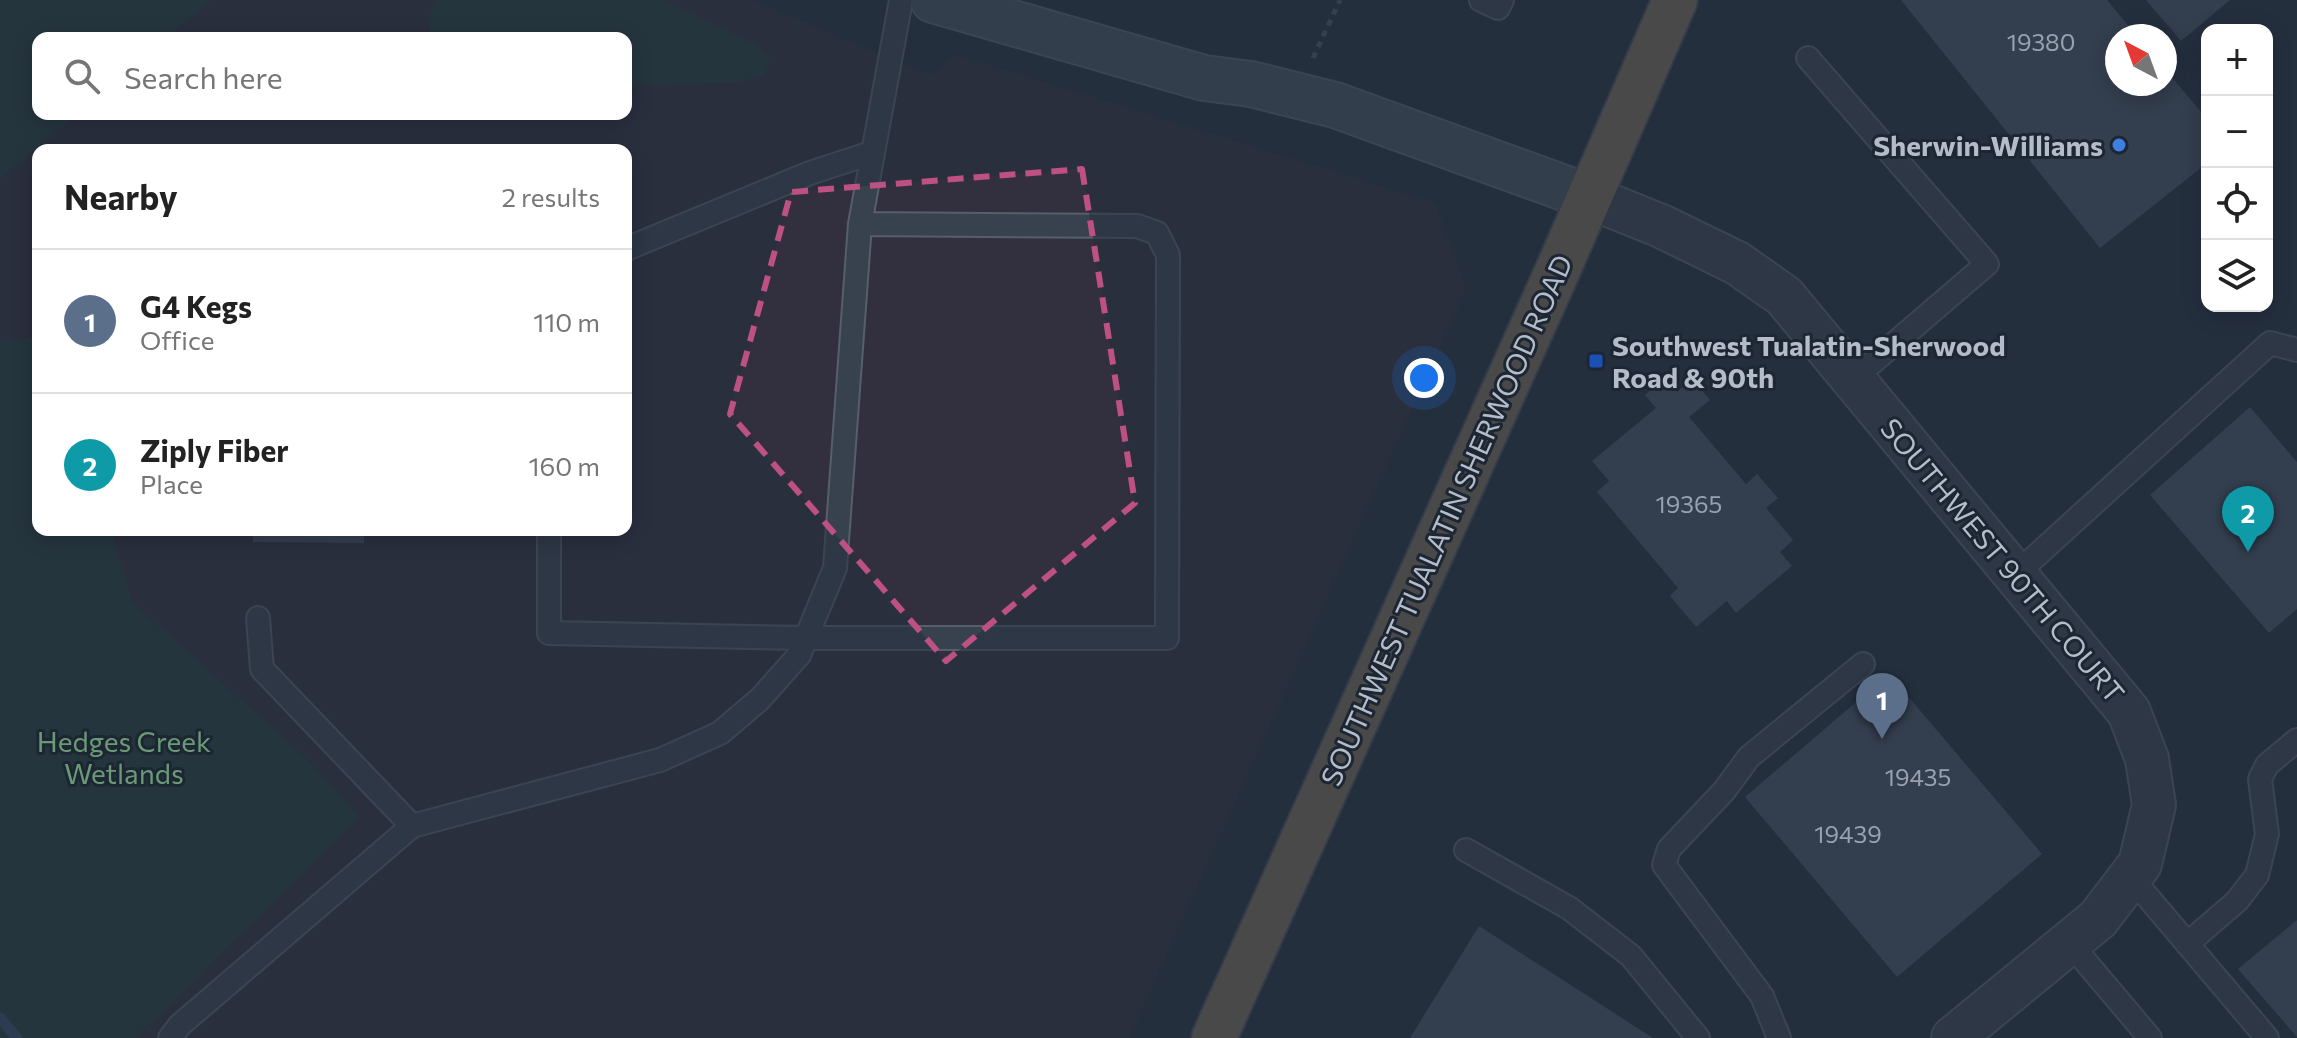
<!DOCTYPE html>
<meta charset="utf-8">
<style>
:root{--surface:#fff;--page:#f2f2f2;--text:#222;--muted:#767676;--line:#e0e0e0;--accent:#d93025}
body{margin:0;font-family:Commissioner,sans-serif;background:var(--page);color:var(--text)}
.controls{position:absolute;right:24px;top:24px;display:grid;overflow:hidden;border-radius:16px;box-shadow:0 4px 20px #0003}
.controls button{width:72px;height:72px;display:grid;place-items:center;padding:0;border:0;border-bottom:2px solid var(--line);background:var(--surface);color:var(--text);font:40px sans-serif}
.compass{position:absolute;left:2105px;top:24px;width:72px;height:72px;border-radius:50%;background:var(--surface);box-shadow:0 4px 20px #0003;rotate:319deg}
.you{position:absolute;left:1424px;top:378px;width:28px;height:28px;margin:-20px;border:6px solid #fff;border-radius:50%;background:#1a73e8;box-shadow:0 0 0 12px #1a73e833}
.badge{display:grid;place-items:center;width:52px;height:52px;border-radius:50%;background:var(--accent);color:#fff;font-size:26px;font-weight:700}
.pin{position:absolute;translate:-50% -66px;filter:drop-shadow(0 2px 4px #0008)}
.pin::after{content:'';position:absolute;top:42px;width:28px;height:24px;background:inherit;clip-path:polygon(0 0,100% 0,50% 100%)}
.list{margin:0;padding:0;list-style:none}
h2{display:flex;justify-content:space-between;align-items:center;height:104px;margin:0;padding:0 32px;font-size:34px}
h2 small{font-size:26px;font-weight:400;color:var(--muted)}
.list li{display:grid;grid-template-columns:52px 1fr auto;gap:24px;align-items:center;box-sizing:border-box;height:144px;padding:0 32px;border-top:2px solid var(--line)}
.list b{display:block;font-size:30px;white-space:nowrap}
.list p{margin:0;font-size:26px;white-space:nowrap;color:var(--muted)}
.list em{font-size:26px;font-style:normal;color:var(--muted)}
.icon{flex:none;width:44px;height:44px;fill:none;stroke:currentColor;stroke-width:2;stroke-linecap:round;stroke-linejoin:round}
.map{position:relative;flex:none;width:2297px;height:1038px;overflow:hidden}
.search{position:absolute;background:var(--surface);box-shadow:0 4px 20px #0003;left:32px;top:32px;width:600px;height:88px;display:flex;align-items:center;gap:20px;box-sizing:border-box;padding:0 28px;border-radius:16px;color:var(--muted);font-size:30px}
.panel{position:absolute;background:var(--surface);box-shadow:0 4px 20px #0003;left:32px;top:144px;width:600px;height:392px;border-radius:16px}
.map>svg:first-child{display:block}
.medical{fill:#32303f}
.green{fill:#263c3f}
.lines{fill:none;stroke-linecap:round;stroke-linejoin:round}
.stream{stroke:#394c67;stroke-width:11}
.building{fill:#455162}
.lane-casing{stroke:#565f6c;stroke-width:26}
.street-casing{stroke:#565f6c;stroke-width:46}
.secondary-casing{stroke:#565f6c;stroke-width:48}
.highway-casing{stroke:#434c59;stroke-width:48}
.path{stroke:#44595c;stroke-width:5;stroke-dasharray:6 6;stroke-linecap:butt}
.lane{stroke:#38414e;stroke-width:22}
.street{stroke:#38414e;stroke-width:42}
.secondary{stroke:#465061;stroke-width:44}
.highway{stroke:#746855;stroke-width:44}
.marked{fill:none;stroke:#bd5182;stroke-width:6;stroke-dasharray:16 10;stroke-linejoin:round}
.shop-dot{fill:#3f7fe0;stroke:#1d2633;stroke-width:3}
.transit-dot{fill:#1a4fb4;stroke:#1d2633;stroke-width:3}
.labels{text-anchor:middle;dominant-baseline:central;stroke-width:6;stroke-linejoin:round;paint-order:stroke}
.number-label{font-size:24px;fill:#98a1af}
.poi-label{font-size:28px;font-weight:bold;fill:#b4bcc9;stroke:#1d2633;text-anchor:end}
.street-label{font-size:28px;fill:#b4bcc9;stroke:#1d2633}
.park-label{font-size:28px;fill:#6b9a76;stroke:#1d2633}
</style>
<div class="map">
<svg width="2297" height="1038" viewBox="0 0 2297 1038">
<rect width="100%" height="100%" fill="#242f3e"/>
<path class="medical" d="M211,0H751L932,76L956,55L1435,203L1466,288L1129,1038H135L359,817L307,759L132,602L112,530H626V150H38V337L0,340V179L77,114H626V38H166Z"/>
<path class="green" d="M0,0H211L166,38H38V114H77L0,179Z
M438,0H661L754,44L770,60L763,75L737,82L626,85V38H431L428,18Z
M38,337V530H112L132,602L307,759L359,817L135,1038H0V340Z"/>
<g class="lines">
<path class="stream" d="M0,1018L17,1038"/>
</g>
<path class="building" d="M1901,0H2107L2137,36H2117V84H2165V69L2207,119V163L2100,248Z
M2146,0H2230L2181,41Z
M1665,377L1677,392L1692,379L1710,400L1689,417L1746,484L1757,474L1778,498L1766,508L1793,540L1780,552L1792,566L1736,613L1727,601L1696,627L1670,596L1678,588L1597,492L1609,481L1592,461L1656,408L1645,395Z
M2250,407L2297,462V609L2269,633L2150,495Z
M253,530H364V543L253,542Z
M1889,674L2042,854L1897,977L1745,797Z
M2297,920V1037L2238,969Z
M1479,926L1653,1038H1410Z"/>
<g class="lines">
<defs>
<path id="lane" d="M1481,0L1498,8L1502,0
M1808,58L1987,264L1853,379
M626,249L810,173L871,153
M549,530V633L806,638H1167L1168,255L1157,233L1137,226L860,224
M2015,575L2270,343L2297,350
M258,618L262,669L412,826
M1466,850L1569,908L1631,956L1698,1038
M2130,876L2267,1038
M2069,942L2150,1038
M2187,944L2237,901L2257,875L2267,834L2260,779L2267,765L2297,740
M170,1038L180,1025L412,826L660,760L720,733L760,699L799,655L835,568L860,224L901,0
M1779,1038L1762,996L1664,865L1669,849L1724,791L1749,757L1863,664"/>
<path id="street" d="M1589,197L1661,226L1737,263L1784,296L2129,712L2147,759L2154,805L2140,864L2098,919L1953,1038"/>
<path id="secondary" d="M933,0L1204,78L1251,84L1335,105L1589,197"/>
<path id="highway" d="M1214,1038L1557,272L1675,0"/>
</defs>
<use href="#lane" class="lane-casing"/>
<use href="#street" class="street-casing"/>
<use href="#secondary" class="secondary-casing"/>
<use href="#highway" class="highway-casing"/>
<path class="path" d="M1313,58L1340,0"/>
<use href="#lane" class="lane"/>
<use href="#street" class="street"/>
<use href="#secondary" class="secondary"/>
<use href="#highway" class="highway"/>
</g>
<path d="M0 0H2297V1038H0ZM1082,169L1135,503L946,661L730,414L791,192Z" fill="#242f3e" fill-opacity=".55" fill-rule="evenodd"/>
<path class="marked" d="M1082,169L1135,503L946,661L730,414L791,192Z"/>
<circle class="shop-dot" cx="2119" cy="145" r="8"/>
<rect class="transit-dot" x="1588" y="353" width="16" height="16" rx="4"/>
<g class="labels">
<g class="number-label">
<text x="2041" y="41">19380</text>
<text x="1689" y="503">19365</text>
<text x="1918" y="776">19435</text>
<text x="1848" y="833">19439</text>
</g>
<g class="poi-label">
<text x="2103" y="145">Sherwin-Williams</text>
<text x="1612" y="345" text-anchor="start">Southwest Tualatin-Sherwood<tspan x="1612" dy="32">Road &amp; 90th</tspan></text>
</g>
<g class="street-label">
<text transform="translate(1446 520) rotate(-66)">SOUTHWEST TUALATIN SHERWOOD ROAD</text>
<text transform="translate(2003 560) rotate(50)">SOUTHWEST 90TH COURT</text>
</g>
<g class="park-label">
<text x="124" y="741">Hedges Creek<tspan x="124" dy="32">Wetlands</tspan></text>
</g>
</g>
</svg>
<div class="controls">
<button>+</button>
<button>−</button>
<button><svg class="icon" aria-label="locate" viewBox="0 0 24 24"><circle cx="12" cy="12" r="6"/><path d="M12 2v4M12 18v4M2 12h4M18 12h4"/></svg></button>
<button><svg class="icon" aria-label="layers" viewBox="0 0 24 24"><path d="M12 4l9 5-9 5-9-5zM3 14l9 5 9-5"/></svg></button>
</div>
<svg class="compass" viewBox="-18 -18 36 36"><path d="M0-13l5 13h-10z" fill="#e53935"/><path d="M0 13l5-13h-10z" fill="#767676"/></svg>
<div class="you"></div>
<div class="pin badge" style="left:1882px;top:739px;background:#5c6f8a">1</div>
<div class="pin badge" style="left:2248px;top:552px;background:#0f9aa8">2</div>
<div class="search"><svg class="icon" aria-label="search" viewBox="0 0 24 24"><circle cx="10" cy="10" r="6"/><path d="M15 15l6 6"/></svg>Search here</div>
<section class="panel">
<h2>Nearby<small>2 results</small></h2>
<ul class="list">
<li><span class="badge" style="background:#5c6f8a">1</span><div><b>G4 Kegs</b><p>Office</p></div><em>110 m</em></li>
<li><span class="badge" style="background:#0f9aa8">2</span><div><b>Ziply Fiber</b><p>Place</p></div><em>160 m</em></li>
</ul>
</section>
</div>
